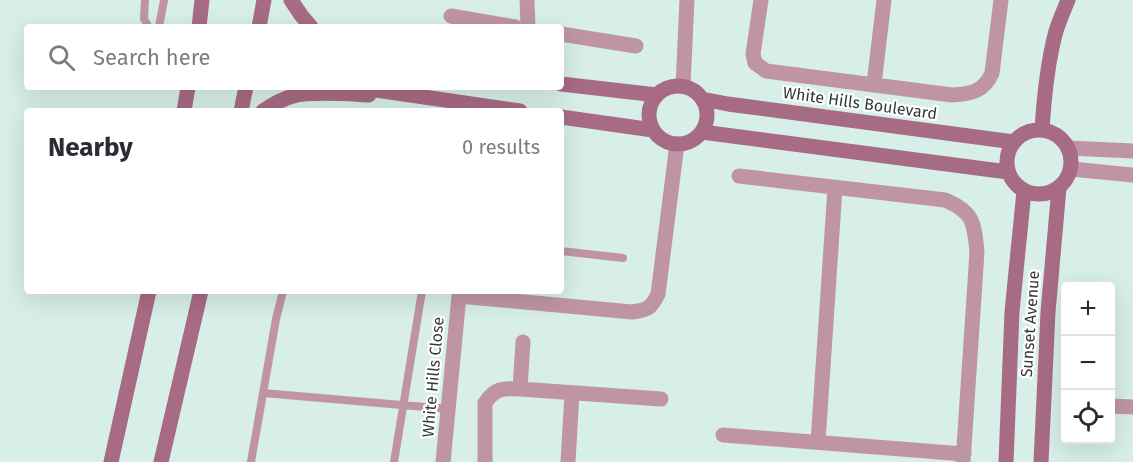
<!DOCTYPE html>
<meta charset="utf-8">
<style>
:root{--surface:#fff;--page:#f2f2f3;--text:#2b2b33;--muted:#7c7c81;--line:#e1e1e2}
body{margin:0;font-family:"Fira Sans",sans-serif;background:var(--page);color:var(--text)}
.controls{position:absolute;right:18px;bottom:18px;display:grid;overflow:hidden;border-radius:6px;box-shadow:0 6px 24px #0002}
.controls button{width:54px;height:54px;display:grid;place-items:center;padding:0;border:0;border-bottom:2px solid var(--line);background:var(--surface);color:var(--text);font:30px sans-serif}
.list{margin:0;padding:0;list-style:none}
h2{display:flex;justify-content:space-between;align-items:center;height:78px;margin:0;padding:0 24px;font-size:26px}
h2 small{font-size:20px;font-weight:400;color:var(--muted)}
.icon{flex:none;width:33px;height:33px;fill:none;stroke:currentColor;stroke-width:2;stroke-linecap:round;stroke-linejoin:round}
.map{position:relative;flex:none;width:1133px;height:462px;overflow:hidden}
.search{position:absolute;background:var(--surface);box-shadow:0 6px 24px #0002;left:24px;top:24px;width:540px;height:66px;display:flex;align-items:center;gap:15px;box-sizing:border-box;padding:0 21px;border-radius:6px;color:var(--muted);font-size:22px}
.panel{position:absolute;background:var(--surface);box-shadow:0 6px 24px #0002;left:24px;top:108px;width:540px;height:186px;border-radius:6px}
.map>svg:first-child{display:block}
.lines{fill:none;stroke-linecap:round;stroke-linejoin:round}
.lane{stroke:#bf95a5;stroke-width:8}
.street{stroke:#bf95a5;stroke-width:15}
.secondary{stroke:#a86b85;stroke-width:15}
.labels{text-anchor:middle;dominant-baseline:central;stroke-width:4.5;stroke-linejoin:round;paint-order:stroke}
.street-label{font-size:16px;fill:#303a37;stroke:#fff}
</style>
<div class="map">
<svg width="1133" height="462" viewBox="0 0 1133 462">
<rect width="100%" height="100%" fill="#d7efe7"/>
<g class="lines">
<path class="lane" d="M145,0L144,19L149,27
M159,27L164,0
M561,251L623,258
M263,393L448,409
M251,462L276,319L283,291
M394,462L422,291"/>
<path class="street" d="M527,0L528,27
M761,0L753,54L755,63L766,71L952,95C970,94 984,92 992,73L1001,0
M451,16L515,27
M561,34L636,46
M874,84L884,0
M683,86L687,0
M1069,148L1133,151
M1071,169L1133,175
M739,176L945,200C974,212 974,223 977,252L963,462
M520,389L523,342
M1110,406L1133,407
M723,435L964,454
M818,442L835,188
M443,462L459,296L632,312C647,310 651,309 658,294L677,144
M485,462V403C495,388 503,388 520,389L661,399
M568,462L572,393"/>
<path class="secondary" d="M291,0L301,15L311,27
M199,27L202,0
M259,27L264,0
M561,84L657,95
M649 115a29 29 0 1 1 58 0a29 29 0 1 1-58 0Z
M355,87L520,111
M702,99L728,104L1014,142
M184,111L188,87
M241,111L246,87
M263,111C273,104 282,99 293,96C311,91 348,94 369,95
M561,117L653,130
M1007 162a32 32 0 1 1 64 0a32 32 0 1 1-64 0Z
M1042,130C1044,97 1047,64 1056,31C1059,21 1064,10 1068,0
M702,132L1008,172
M111,462L149,291
M161,462L201,291
M1006,462L1012,312L1024,191
M1041,462L1048,312L1059,188"/>
</g>
<g class="labels">
<g class="street-label">
<text transform="translate(860 103) rotate(8)">White Hills Boulevard</text>
<text transform="translate(1030 324) rotate(-86)">Sunset Avenue</text>
<text transform="translate(433 377) rotate(-85)">White Hills Close</text>
</g>
</g>
</svg>
<div class="controls">
<button>+</button>
<button>−</button>
<button><svg class="icon" aria-label="locate" viewBox="0 0 24 24"><circle cx="12" cy="12" r="6"/><path d="M12 2v4M12 18v4M2 12h4M18 12h4"/></svg></button>
</div>
<div class="search"><svg class="icon" aria-label="search" viewBox="0 0 24 24"><circle cx="10" cy="10" r="6"/><path d="M15 15l6 6"/></svg>Search here</div>
<section class="panel">
<h2>Nearby<small>0 results</small></h2>
<ul class="list">
</ul>
</section>
</div>
